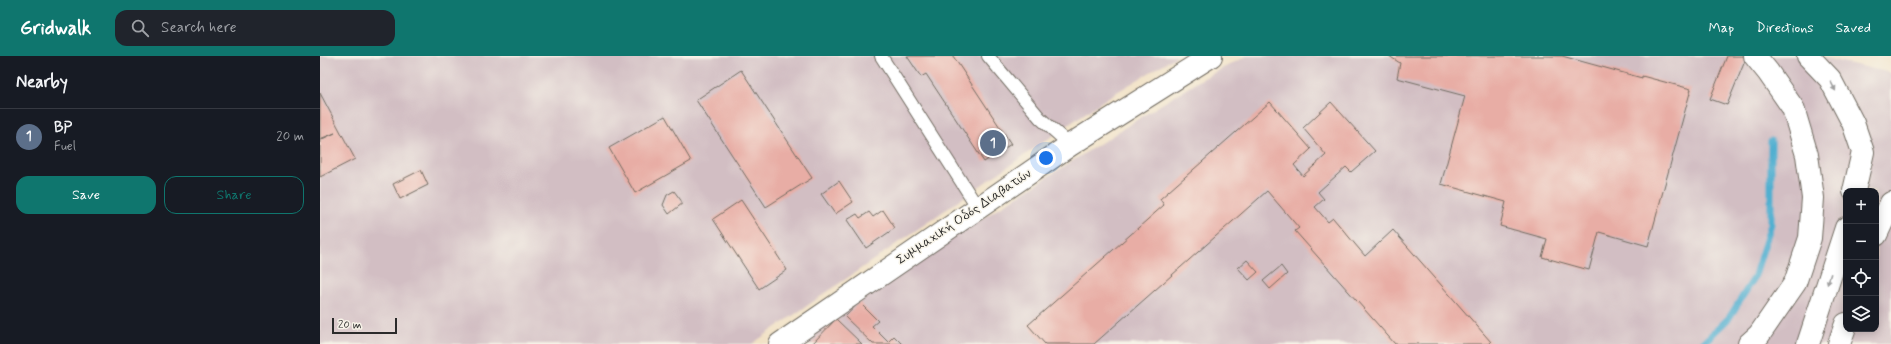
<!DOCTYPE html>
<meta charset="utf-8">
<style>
:root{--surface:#171b24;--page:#20242c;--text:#f1f3f6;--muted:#9ea1a6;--line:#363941;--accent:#0f766e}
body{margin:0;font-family:Mynerve,sans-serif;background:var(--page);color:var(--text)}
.controls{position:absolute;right:12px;bottom:12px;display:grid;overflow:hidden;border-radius:8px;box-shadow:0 2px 10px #0003}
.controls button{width:36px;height:36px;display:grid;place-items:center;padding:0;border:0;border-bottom:1px solid var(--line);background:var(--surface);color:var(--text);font:20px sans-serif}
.scale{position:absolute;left:12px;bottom:10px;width:65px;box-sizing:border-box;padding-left:4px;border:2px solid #2b2b2b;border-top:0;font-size:11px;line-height:14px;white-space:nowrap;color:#2b2b2b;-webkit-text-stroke:3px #f7f3e8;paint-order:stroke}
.you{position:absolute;left:726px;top:102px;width:14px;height:14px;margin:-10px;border:3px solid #fff;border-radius:50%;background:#1a73e8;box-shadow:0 0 0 6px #1a73e833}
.badge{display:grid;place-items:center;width:26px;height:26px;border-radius:50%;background:var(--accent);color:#fff;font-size:13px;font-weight:700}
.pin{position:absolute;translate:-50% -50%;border:2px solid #fff;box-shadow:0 1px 4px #0006}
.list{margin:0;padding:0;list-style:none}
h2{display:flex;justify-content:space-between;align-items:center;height:52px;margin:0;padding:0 16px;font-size:17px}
h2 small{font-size:13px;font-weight:400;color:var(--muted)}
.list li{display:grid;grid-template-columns:26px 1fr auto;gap:12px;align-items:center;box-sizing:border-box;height:56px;padding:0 16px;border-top:1px solid var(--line)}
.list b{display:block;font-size:15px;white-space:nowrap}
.list p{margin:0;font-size:13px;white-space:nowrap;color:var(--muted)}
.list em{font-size:13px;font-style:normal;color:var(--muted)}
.actions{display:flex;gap:8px;padding:12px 16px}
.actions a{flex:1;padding:9px 0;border:1px solid var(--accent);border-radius:12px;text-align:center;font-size:14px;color:var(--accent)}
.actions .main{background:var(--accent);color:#fff}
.icon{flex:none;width:22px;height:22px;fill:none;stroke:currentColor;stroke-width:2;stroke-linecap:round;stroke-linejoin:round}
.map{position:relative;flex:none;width:1571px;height:288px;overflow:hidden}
header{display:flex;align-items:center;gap:24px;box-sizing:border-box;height:56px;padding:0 20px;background:var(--accent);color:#fff}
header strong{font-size:19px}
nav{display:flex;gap:22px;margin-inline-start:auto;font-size:14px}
.search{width:280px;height:36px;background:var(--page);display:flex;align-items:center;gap:10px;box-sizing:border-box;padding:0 14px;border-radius:12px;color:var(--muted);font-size:15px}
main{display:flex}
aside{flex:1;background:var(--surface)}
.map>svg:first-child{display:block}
.industrial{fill:#d2bec3;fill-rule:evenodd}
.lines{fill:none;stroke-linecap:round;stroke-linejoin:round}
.stream{stroke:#51afd0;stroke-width:7}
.building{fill:#e8ada5}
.lane-casing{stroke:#716b61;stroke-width:14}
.street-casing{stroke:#716b61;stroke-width:24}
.secondary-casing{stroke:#716b61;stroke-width:24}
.lane{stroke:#fff;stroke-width:12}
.street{stroke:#fff;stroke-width:22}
.secondary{stroke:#fff;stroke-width:22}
.oneway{fill:#a0a0a0}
.labels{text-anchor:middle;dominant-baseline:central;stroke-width:3;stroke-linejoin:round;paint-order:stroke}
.street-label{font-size:13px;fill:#2b2b2b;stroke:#f7f3e8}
</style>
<header>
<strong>Gridwalk</strong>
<div class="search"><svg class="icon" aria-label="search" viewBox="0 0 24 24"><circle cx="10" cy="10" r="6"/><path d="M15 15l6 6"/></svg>Search here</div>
<nav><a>Map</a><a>Directions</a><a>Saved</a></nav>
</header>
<main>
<aside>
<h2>Nearby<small></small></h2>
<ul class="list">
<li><span class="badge" style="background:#5c6f8a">1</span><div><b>BP</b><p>Fuel</p></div><em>20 m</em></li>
</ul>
<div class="actions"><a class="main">Save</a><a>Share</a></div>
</aside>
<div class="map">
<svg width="1571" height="288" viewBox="0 0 1571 288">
<rect width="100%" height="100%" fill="#f7f3e8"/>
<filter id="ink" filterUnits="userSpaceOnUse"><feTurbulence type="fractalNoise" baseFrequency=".025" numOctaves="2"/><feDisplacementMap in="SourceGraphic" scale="8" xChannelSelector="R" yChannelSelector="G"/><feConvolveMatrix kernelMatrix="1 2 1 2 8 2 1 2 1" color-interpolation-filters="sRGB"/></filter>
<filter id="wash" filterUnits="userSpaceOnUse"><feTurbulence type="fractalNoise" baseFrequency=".012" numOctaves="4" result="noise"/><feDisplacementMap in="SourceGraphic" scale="16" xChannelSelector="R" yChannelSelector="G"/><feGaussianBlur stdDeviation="0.9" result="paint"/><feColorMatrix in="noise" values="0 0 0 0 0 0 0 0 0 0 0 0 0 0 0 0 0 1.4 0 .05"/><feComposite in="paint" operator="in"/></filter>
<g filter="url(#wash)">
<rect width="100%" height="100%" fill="#f2e2c6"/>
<path class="industrial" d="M0,0H857L787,42L432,288H0Z
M927,0H1496L1571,17V288H472L569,222L834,53L882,23ZM1526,135H1556V273H1526Z"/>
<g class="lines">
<path class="stream" d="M1382,288L1409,262L1434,222L1451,168V85"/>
</g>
<g id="blocks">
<path class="building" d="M587,0H633L691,88L664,106L606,18L601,21Z
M1069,0H1242L1322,22V20L1371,33L1328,190L1279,176L1269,214L1222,201L1227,183L1180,170L1186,146L1121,128L1145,40L1077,22L1080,7Z
M1407,0H1427L1407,49L1390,43Z
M421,14L492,122L446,151L376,44Z
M0,37L35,103L0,121V84L15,77L0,83Z
M950,46L991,93L974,109L983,120L1006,99L983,72L1011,46L1055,95L1031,116L1026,111L998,136L1004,143L995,151L1008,166L1013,162L1045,200L1073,174L1171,286L1169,288H1075L975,175L979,172L947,135L774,288H725L708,269L844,149L840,143Z
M345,60L371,105L315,137L289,92Z
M101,114L108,129L80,143L73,128Z
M519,125L533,146L515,158L501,138Z
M354,135L363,147L349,158L343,149L347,139Z
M421,144L467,214L439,233L393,163Z
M563,154L575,172L546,192L527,164L537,158L540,162L549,156L553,161Z
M927,204L938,216L929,224L918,212Z
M961,210L967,218L950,233L943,225Z
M539,246L558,265L552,270L568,286L574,280L582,288H553L525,261Z
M516,263L542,288H492Z"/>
</g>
</g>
<g filter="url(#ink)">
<use href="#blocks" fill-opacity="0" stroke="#716b61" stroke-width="1"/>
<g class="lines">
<defs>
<path id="lane" d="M561,0L658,152
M668,0L720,62L750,89"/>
<path id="street" d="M1429,288L1439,279L1475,227L1490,182L1493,142L1487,99L1473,52L1448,16L1435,0"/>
<path id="secondary" d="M1488,0L1510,23L1533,67L1543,96L1534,135
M1556,179L1571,147
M460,288L750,89L891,0
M1488,288L1526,172
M1519,288L1526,268"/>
</defs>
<use href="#lane" class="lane-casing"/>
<use href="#street" class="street-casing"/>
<use href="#secondary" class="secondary-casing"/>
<use href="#lane" class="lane"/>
<use href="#street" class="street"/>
<use href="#secondary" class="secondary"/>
</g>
<defs><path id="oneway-solid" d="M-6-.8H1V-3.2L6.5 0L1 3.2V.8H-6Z"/></defs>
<g class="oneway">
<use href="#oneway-solid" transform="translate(1513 30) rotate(62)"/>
<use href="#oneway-solid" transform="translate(1509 223) rotate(108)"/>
</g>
</g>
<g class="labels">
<g class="street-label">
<text transform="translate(644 161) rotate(-34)">Συμμαχική Οδός Διαβατών</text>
</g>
</g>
</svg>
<div class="controls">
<button>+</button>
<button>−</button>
<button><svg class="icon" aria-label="locate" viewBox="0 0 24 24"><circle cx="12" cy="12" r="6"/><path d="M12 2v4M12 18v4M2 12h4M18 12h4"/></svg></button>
<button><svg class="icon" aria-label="layers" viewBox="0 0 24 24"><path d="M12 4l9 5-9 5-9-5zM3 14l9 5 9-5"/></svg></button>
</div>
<div class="scale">20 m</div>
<div class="you"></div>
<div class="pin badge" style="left:673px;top:87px;background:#5c6f8a">1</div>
</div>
</main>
